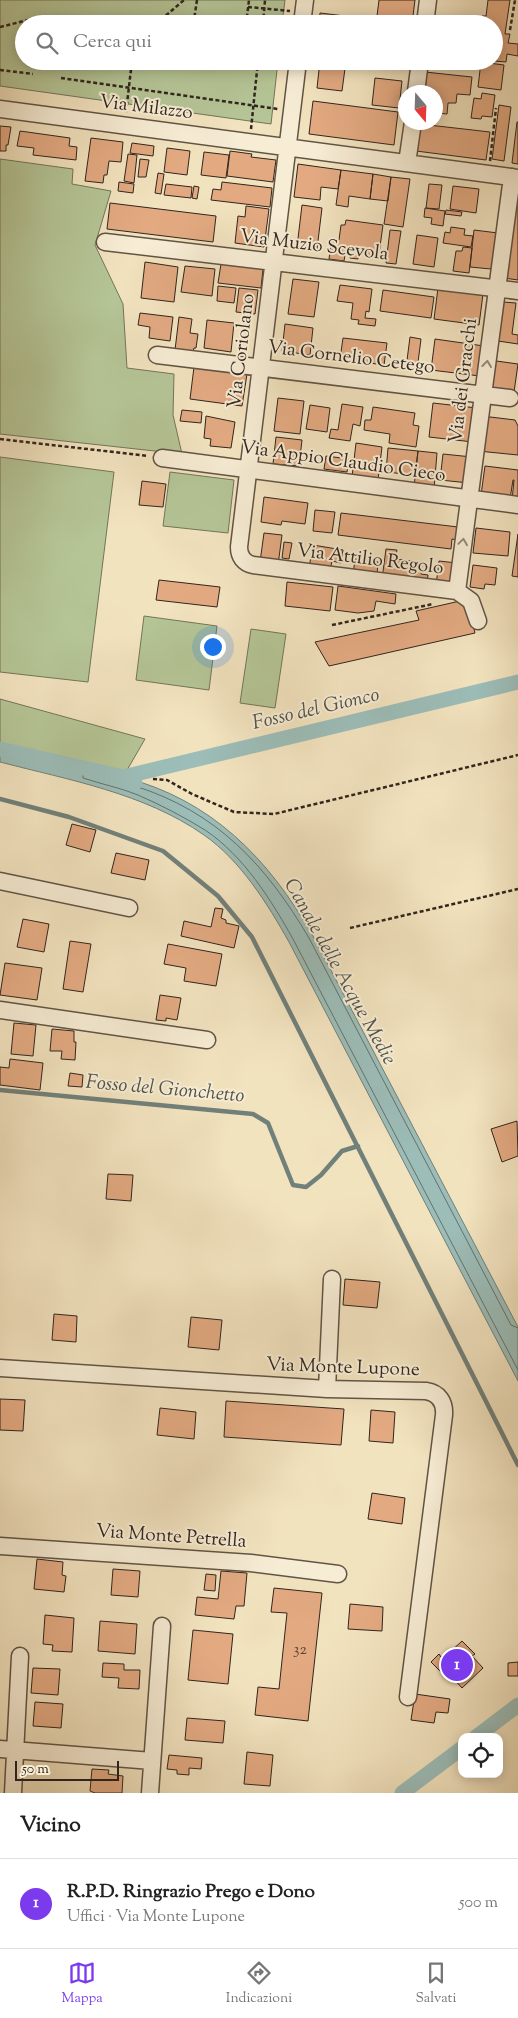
<!DOCTYPE html>
<html lang="it">
<meta charset="utf-8">
<style>
:root{--surface:#fff;--page:#f2f2f2;--text:#222;--muted:#767676;--line:#e0e0e0;--accent:#7c3aed}
body{margin:0;font-family:"Sorts Mill Goudy",serif;background:var(--page);color:var(--text)}
.controls{position:absolute;right:15px;bottom:15px;display:grid;overflow:hidden;border-radius:10px;box-shadow:0 2px 12px #0003}
.controls button{width:45px;height:45px;display:grid;place-items:center;padding:0;border:0;border-bottom:1px solid var(--line);background:var(--surface);color:var(--text);font:25px sans-serif}
.compass{position:absolute;left:398px;top:85px;width:45px;height:45px;border-radius:50%;background:var(--surface);box-shadow:0 2px 12px #0003;rotate:161deg}
.scale{position:absolute;left:15px;bottom:12px;width:104px;box-sizing:border-box;padding-left:5px;border:2px solid #31251e;border-top:0;font-size:14px;line-height:18px;white-space:nowrap;color:#31251e;-webkit-text-stroke:4px #f7edd5;paint-order:stroke}
.you{position:absolute;left:212px;top:646px;width:18px;height:18px;margin:-12px;border:4px solid #fff;border-radius:50%;background:#1a73e8;box-shadow:0 0 0 8px #1a73e833}
.badge{display:grid;place-items:center;width:32px;height:32px;border-radius:50%;background:var(--accent);color:#fff;font-size:16px;font-weight:700}
.pin{position:absolute;translate:-50% -50%;border:2px solid #fff;box-shadow:0 1px 5px #0006}
.list{margin:0;padding:0;list-style:none}
h2{display:flex;justify-content:space-between;align-items:center;height:65px;margin:0;padding:0 20px;font-size:21px}
h2 small{font-size:16px;font-weight:400;color:var(--muted)}
.list li{display:grid;grid-template-columns:32px 1fr auto;gap:15px;align-items:center;box-sizing:border-box;height:90px;padding:0 20px;border-top:1px solid var(--line)}
.list b{display:block;font-size:19px;white-space:nowrap}
.list p{margin:0;font-size:16px;white-space:nowrap;color:var(--muted)}
.list em{font-size:16px;font-style:normal;color:var(--muted)}
.icon{flex:none;width:28px;height:28px;fill:none;stroke:currentColor;stroke-width:2;stroke-linecap:round;stroke-linejoin:round}
.map{position:relative;flex:none;width:518px;height:1793px;overflow:hidden}
.search{position:absolute;background:var(--surface);box-shadow:0 2px 12px #0003;left:15px;right:15px;top:15px;height:55px;display:flex;align-items:center;gap:12px;box-sizing:border-box;padding:0 18px;border-radius:28px;color:var(--muted);font-size:19px}
.sheet{height:155px;background:var(--surface)}
nav{display:flex;justify-content:space-around;align-items:center;box-sizing:border-box;height:70px;border-top:1px solid var(--line);background:var(--surface);font-size:14px;color:var(--muted)}
nav a{display:grid;justify-items:center;gap:2px}
nav .on{color:var(--accent)}
.map>svg:first-child{display:block}
.green{fill:#b5c596;stroke:#73755a}
.water{fill:#9cbdb8;stroke:#71807a}
.lines{fill:none;stroke-linecap:round;stroke-linejoin:round}
.shore{stroke:#66716b;stroke-width:1}
.stream{stroke:#71807a;stroke-width:4.5}
.canal{stroke:#9cbdb8;stroke-width:15}
.building{fill:#e3aa82;stroke:#31251e}
.minor-casing{stroke:#615446;stroke-width:19}
.path{stroke:#31251e;stroke-width:2.5;stroke-dasharray:4 2.5;stroke-linecap:butt}
.minor{stroke:#f7edd5;stroke-width:16}
.oneway{stroke:#94897a}
.labels{text-anchor:middle;dominant-baseline:central;stroke-width:4;stroke-linejoin:round;paint-order:stroke}
.number-label{font-size:16px;fill:#5e4637}
.street-label{font-size:19px;fill:#31251e;stroke:#f7edd5}
.water-label{font-size:20px;font-style:italic;fill:#51534c;stroke:#f7edd5}
</style>
<div class="map">
<svg width="518" height="1793" viewBox="0 0 518 1793">
<rect width="100%" height="100%" fill="#f2e3bf"/>
<filter id="stains"><feTurbulence type="fractalNoise" baseFrequency=".004" numOctaves="4"/><feColorMatrix values="0 0 0 0 .2 0 0 0 0 .09 0 0 0 0 .02 0 0 0 .5 -.17"/></filter>
<radialGradient id="worn" r=".72"><stop offset=".6" stop-color="#630" stop-opacity="0"/><stop offset="1" stop-color="#630" stop-opacity=".3"/></radialGradient>
<path class="green" d="M0,0H285L282,24H24V61H278L271,124L0,86Z
M0,159L73,169L72,184L111,191L95,245L123,304L127,368L174,374L173,415L182,454L0,434Z
M0,457L114,472L88,682L0,672Z
M170,472L234,480L228,533L163,526Z
M144,616L217,626L209,690L136,680Z
M251,629L286,634L275,708L240,703Z
M0,699L145,739L123,777L0,749Z"/>
<path class="water" d="M0,749C41,759 82,766 123,777C212,800 268,858 313,936L518,1327V1381L289,942C267,903 241,861 204,835C144,793 69,780 0,762Z"/>
<g class="lines">
<path class="shore" d="M518,1328L511,1325L309,938C266,865 217,812 135,786C119,781 99,773 83,774V778C101,784 121,788 138,795C161,805 184,817 205,830C244,856 271,900 293,939L518,1370"/>
<path class="stream" d="M0,799L69,817L163,851L218,896L252,937L518,1465
M0,1090L253,1114L268,1123L293,1185L306,1187L321,1175L342,1151L358,1146"/>
<path class="canal" d="M0,749L123,777L135,783
M123,777L518,682
M476,1737L518,1705
M402,1793L462,1748"/>
</g>
<path class="building" d="M379,0H415L412,24H376Z
M488,0H510L505,34H510L508,43L518,44V56L507,54L506,62L494,61V24H481L482,16H486Z
M320,13L353,17L352,24H319Z
M320,61H346L342,91L317,88Z
M431,61H462V69L430,65Z
M481,62L504,65L501,90L478,87Z
M425,72L472,77L470,95L457,94L456,103H448L447,114L436,113V92H423Z
M375,78L402,81L399,108L372,105Z
M482,93L495,95L492,117L482,116L481,119L471,118L474,98L481,99Z
M313,101L398,112L394,145L309,134Z
M499,105L511,107L504,161L492,159Z
M517,122H518V164L512,163Z
M420,124L490,132L486,160L416,151Z
M0,126L11,127L8,145H6V151H0Z
M20,131L70,138L69,146L77,147L76,160L33,155L34,148L17,146Z
M91,138L123,142L121,162L109,161L107,175H104L103,183L85,181Z
M132,143L154,146L153,156L130,153Z
M167,148L190,151L187,175L164,172Z
M230,151L252,154L251,157L276,160L273,182L227,176Z
M204,152L229,155L226,178L201,175Z
M128,154L137,155L134,183L124,181Z
M140,159L149,160L146,177H138Z
M298,164L341,170L338,189L321,187L320,200L294,197Z
M341,170L373,174L370,199L349,196L348,207L336,205Z
M158,173L164,174L161,194L155,193Z
M373,174L391,177L388,201L370,199Z
M391,177L410,179L403,227L384,224Z
M119,182L134,184L133,193L118,191Z
M222,182L272,188L270,207L211,200L213,189L221,190Z
M166,184L192,187L191,198L164,195Z
M429,184L442,185L439,209L426,208Z
M194,186L199,187L197,199L192,198Z
M453,186L479,189L476,213L450,209Z
M515,194H518V280L504,278Z
M110,203L216,216L213,242L107,229Z
M302,205L322,208L317,249L297,247Z
M246,206L269,209L264,247L235,243L238,216L245,217Z
M425,208L445,211L443,226L431,224L432,218L424,217Z
M446,210L462,212L461,216L445,214Z
M346,220L383,225L379,254L374,253V256L359,254L358,259L350,258L351,250L346,249L344,261L329,259L332,239L339,240L341,225H345Z
M451,227L465,229L464,235L473,236L471,247L443,243L445,232L450,233Z
M390,230L401,231L396,264L386,263Z
M474,230L498,233L491,269L470,267Z
M417,235L438,238L434,267L413,264Z
M463,247L472,248L469,273L453,271L456,251H462Z
M145,262L178,267L174,302L141,298Z
M221,264L263,269L261,288L218,283Z
M185,266L215,269L212,296L181,292Z
M293,279L319,282L314,317L288,314Z
M340,285L372,289L369,312L366,311L365,318L376,319L375,326L358,324L359,320L351,319L353,303L337,301Z
M218,286L236,288L234,303L217,301Z
M239,288L258,290L255,314L236,312Z
M438,288L483,294L479,325L434,319Z
M383,290L434,297L431,318L380,311Z
M503,302L516,303L512,334L518,335V344L498,341Z
M140,313L173,317L170,341L149,338L150,327L138,325Z
M179,317L192,319L190,333L198,334L196,348H194L193,352L175,350Z
M207,320L234,323L231,352L204,348Z
M285,324L313,328L310,355L282,351Z
M410,337L421,339L417,370L406,368Z
M343,338L387,343L384,365L340,359Z
M435,339L484,346L480,376L431,370Z
M489,360L518,364L514,392L486,388Z
M194,367L247,374L242,406L190,399Z
M278,398L304,401L300,434L274,431Z
M433,403L477,408L473,442L429,437Z
M342,404L363,407L360,426L353,424L350,441L329,438L331,429L338,430Z
M310,405L330,408L327,432L306,429Z
M373,407L415,413L413,425L419,426L416,447L389,443L390,434L364,430L365,420H371Z
M182,410L202,412L201,423L180,421Z
M206,416L235,422L231,448L210,446L211,439L204,438Z
M482,416L515,420L518,426V455L478,451Z
M276,437L302,440L299,466L273,464Z
M356,443L382,447L378,480L352,477Z
M388,448L418,451L415,475L386,472Z
M418,451L437,453L434,489L414,487Z
M443,454L472,457L469,483L440,480Z
M326,456L349,459L347,472L324,469Z
M485,466L518,470V500H512L514,480H513L510,499L481,495Z
M142,481L166,484L163,507L139,505Z
M264,497L308,503L305,524L282,521L281,525L261,522Z
M315,510L335,512L332,533L313,531Z
M341,513L458,527L457,540L452,539L451,549L338,535Z
M476,528L510,532L508,556L473,553Z
M264,533L282,535L278,565L260,562Z
M518,534V577L512,576Z
M284,542L292,543L289,559L282,558Z
M313,545L343,550L341,563L332,561L330,571L309,568Z
M386,549L397,550L395,559L422,562L421,574L428,575L427,584L382,579Z
M355,559L378,562L377,575H353Z
M439,561L457,563L454,588L436,585Z
M473,565L497,568L495,585L485,584L484,589L470,587Z
M159,580L220,587L217,607L156,600Z
M287,582L333,587L330,611L285,606Z
M338,586L396,594L395,604L376,601L374,611L358,613L335,610Z
M460,601L468,602L475,633L329,666L315,642L419,620L416,611Z
M72,824L96,830L90,852L66,845Z
M116,853L149,860L145,880L111,873Z
M215,908L223,909L221,918L226,920V923L239,926L234,948L181,936L184,921L211,927Z
M23,919L49,924L44,952L17,947Z
M70,941L91,944L83,992L63,989Z
M168,944L222,954L216,986L184,981L186,968L164,964Z
M5,963L42,968L37,1000L0,995Z
M160,995L181,998L177,1020L166,1018V1021L156,1020Z
M14,1023L36,1025L33,1056L11,1054Z
M52,1029L74,1031V1042H76L75,1060L61,1059L62,1051H50Z
M10,1059L43,1063L40,1090L0,1085V1067L9,1068Z
M70,1073L83,1075L82,1087L68,1086Z
M517,1121L518,1156L502,1162L491,1129Z
M108,1174L133,1175L131,1201L106,1199Z
M345,1279L380,1282L377,1308L343,1305Z
M54,1314L77,1316L76,1342L52,1340Z
M191,1317L222,1320L219,1350L188,1347Z
M0,1399L25,1400L23,1431L0,1430Z
M226,1401L344,1409L341,1445L224,1437Z
M160,1408L196,1412L194,1439L157,1435Z
M371,1410L395,1412L393,1443L369,1441Z
M372,1493L405,1498L402,1524L368,1519Z
M37,1559L63,1562L62,1575L66,1576L64,1592L34,1589Z
M113,1569L140,1571L138,1597L111,1595Z
M221,1571L247,1573L244,1606H236L234,1619L195,1615L197,1597L218,1599Z
M206,1574L216,1575L215,1591L204,1590Z
M274,1588L322,1593L308,1721L255,1715L258,1687L279,1689L287,1613L271,1612Z
M350,1604L383,1607L382,1631L348,1629Z
M45,1615L74,1618L72,1652L52,1651L53,1645L43,1644Z
M100,1621L137,1624L135,1654L98,1651Z
M193,1630L233,1634L228,1684L188,1680Z
M462,1641L475,1654L472,1656L483,1668L462,1688L451,1676L448,1679L431,1662L439,1654L441,1657L447,1651L449,1653Z
M518,1662V1676H508V1663Z
M103,1663L124,1664V1670H140L139,1689L118,1688L119,1678L102,1677Z
M33,1668L60,1669L58,1695L31,1693Z
M415,1694L450,1699L448,1713L436,1712L434,1723L411,1720Z
M35,1702L63,1704L61,1728L33,1726Z
M187,1718L225,1721L223,1743L185,1740Z
M247,1752L273,1755L270,1786L244,1784Z
M169,1755L202,1758L201,1769L189,1768V1775L177,1774V1770L167,1769Z
M92,1769L109,1770L108,1774L123,1776L122,1793H95L90,1791Z"/>
<g class="lines">
<defs>
<path id="minor" d="M302,24L305,0
M425,24L428,0
M298,61L239,547C239,557 244,563 253,565L457,591L471,601L478,621
M416,92L420,61
M0,109L518,178
M407,163L413,122
M105,242L518,291
M157,355L510,398
M162,458L518,505
M457,591L512,177
M0,881L129,908
M0,1010L207,1040
M0,1368L327,1389L426,1391C439,1393 445,1402 444,1415L408,1697
M327,1389L332,1279
M0,1546L251,1563L338,1574
M0,1749L152,1761
M13,1793L20,1656
M150,1793L162,1626"/>
</defs>
<use href="#minor" class="minor-casing"/>
<path class="path" d="M197,0L194,20L218,24
M248,7L290,11
M156,24L184,0
M246,24L249,0
M263,24L265,0
M0,27L28,20
M510,30L515,0
M0,70L33,74
M61,78L278,109
M126,112L132,61
M251,129L258,61
M490,161L496,108
M0,439L148,456
M332,625L433,604
M153,779L167,780L192,794L234,812L274,814L518,755
M350,928L518,889"/>
<use href="#minor" class="minor"/>
</g>
<defs><path id="oneway-chevron" d="M-2-3.5L2.5 0L-2 3.5" fill="none" stroke-width="1.6" stroke-linecap="round" stroke-linejoin="round" transform="scale(1.25)"/></defs>
<g class="oneway">
<use href="#oneway-chevron" transform="translate(487 364) rotate(-83)"/>
<use href="#oneway-chevron" transform="translate(463 542) rotate(-82)"/>
</g>
<g class="labels">
<g class="number-label">
<text x="300" y="1650">32</text>
</g>
<g class="street-label">
<text transform="translate(146 108) rotate(7)">Via Milazzo</text>
<text transform="translate(314 246) rotate(7)">Via Muzio Scevola</text>
<text transform="translate(242 351) rotate(-83)">Via Coriolano</text>
<text transform="translate(351 358) rotate(7)">Via Cornelio Cetego</text>
<text transform="translate(464 381) rotate(-83)">Via dei Gracchi</text>
<text transform="translate(343 462) rotate(8)">Via Appio Claudio Cieco</text>
<text transform="translate(370 560) rotate(7)">Via Attilio Regolo</text>
<text transform="translate(343 1368) rotate(2)">Via Monte Lupone</text>
<text transform="translate(171 1537) rotate(4)">Via Monte Petrella</text>
</g>
<g class="water-label">
<text transform="translate(316 710) rotate(-13)">Fosso del Gionco</text>
<text transform="translate(339 972) rotate(61)">Canale delle Acque Medie</text>
<text transform="translate(165 1090) rotate(5)">Fosso del Gionchetto</text>
</g>
</g>
<rect width="100%" height="100%" filter="url(#stains)"/>
<rect width="100%" height="100%" fill="url(#worn)"/>
</svg>
<div class="controls">
<button><svg class="icon" aria-label="locate" viewBox="0 0 24 24"><circle cx="12" cy="12" r="6"/><path d="M12 2v4M12 18v4M2 12h4M18 12h4"/></svg></button>
</div>
<svg class="compass" viewBox="-18 -18 36 36"><path d="M0-13l5 13h-10z" fill="#e53935"/><path d="M0 13l5-13h-10z" fill="#767676"/></svg>
<div class="scale">50 m</div>
<div class="you"></div>
<div class="pin badge" style="left:457px;top:1665px">1</div>
<div class="search"><svg class="icon" aria-label="search" viewBox="0 0 24 24"><circle cx="10" cy="10" r="6"/><path d="M15 15l6 6"/></svg>Cerca qui</div>
</div>
<section class="sheet">
<h2>Vicino<small></small></h2>
<ul class="list">
<li><span class="badge">1</span><div><b>R.P.D. Ringrazio Prego e Dono</b><p>Uffici · Via Monte Lupone</p></div><em>500 m</em></li>
</ul>
</section>
<nav>
<a class="on"><svg class="icon" aria-label="map" viewBox="0 0 24 24"><path d="M3 6l6-2 6 2 6-2v14l-6 2-6-2-6 2zM9 4v14M15 6v14"/></svg>Mappa</a>
<a><svg class="icon" aria-label="directions" viewBox="0 0 24 24"><path d="M12 3l9 9-9 9-9-9zM9 14v-3h6M13 9l2 2-2 2"/></svg>Indicazioni</a>
<a><svg class="icon" aria-label="saved" viewBox="0 0 24 24"><path d="M7 4h10v16l-5-4-5 4z"/></svg>Salvati</a>
</nav>
